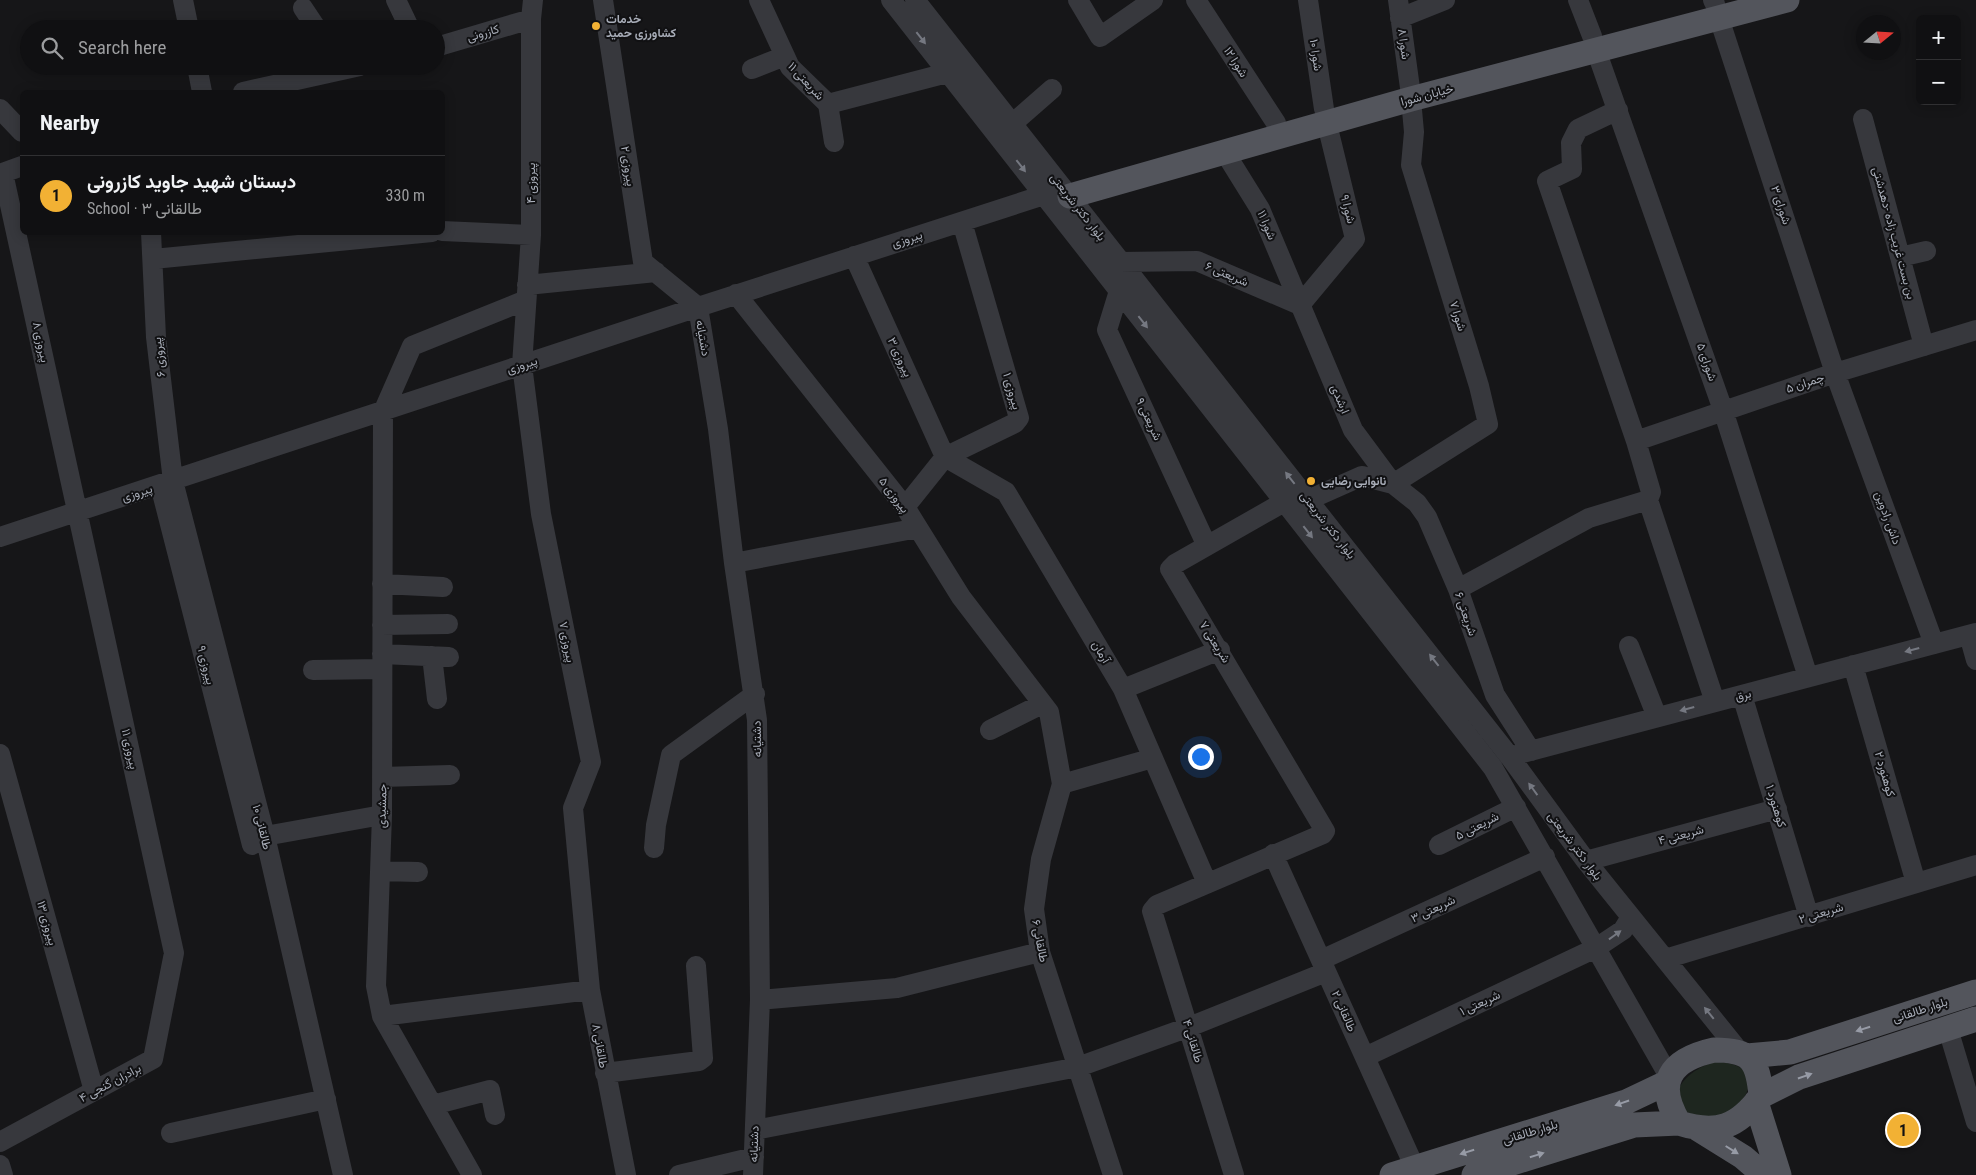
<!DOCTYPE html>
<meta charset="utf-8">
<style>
:root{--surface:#101012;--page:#19191b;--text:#f1f3f6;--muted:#9c9d9f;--line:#303032;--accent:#f2b134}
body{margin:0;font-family:"Roboto Condensed",Vazirmatn,sans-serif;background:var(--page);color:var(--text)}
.controls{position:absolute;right:15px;top:15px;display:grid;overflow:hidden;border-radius:8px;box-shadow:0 2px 12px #0003}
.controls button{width:45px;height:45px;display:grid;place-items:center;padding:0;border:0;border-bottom:1px solid var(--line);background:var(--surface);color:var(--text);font:25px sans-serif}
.compass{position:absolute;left:1856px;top:15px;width:45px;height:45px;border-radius:50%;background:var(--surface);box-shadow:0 2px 12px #0003;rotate:72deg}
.you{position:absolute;left:1200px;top:756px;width:18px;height:18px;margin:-12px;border:4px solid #fff;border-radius:50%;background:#1a73e8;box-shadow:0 0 0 8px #1a73e833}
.badge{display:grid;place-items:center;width:32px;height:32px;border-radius:50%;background:var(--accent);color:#111;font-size:16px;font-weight:700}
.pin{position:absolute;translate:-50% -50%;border:2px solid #fff;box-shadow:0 1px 5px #0006}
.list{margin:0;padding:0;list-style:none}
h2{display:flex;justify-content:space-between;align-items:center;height:65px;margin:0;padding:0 20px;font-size:21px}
h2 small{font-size:16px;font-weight:400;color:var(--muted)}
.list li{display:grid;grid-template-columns:32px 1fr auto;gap:15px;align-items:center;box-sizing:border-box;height:80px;padding:0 20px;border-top:1px solid var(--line)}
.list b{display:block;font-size:19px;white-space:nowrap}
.list p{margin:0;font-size:16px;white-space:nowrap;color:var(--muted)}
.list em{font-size:16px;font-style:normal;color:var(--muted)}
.icon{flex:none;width:28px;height:28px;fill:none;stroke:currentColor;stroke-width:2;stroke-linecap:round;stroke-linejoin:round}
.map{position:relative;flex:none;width:1976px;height:1175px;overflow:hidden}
.search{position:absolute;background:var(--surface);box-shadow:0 2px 12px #0003;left:20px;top:20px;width:425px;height:55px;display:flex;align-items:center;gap:12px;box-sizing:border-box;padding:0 18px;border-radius:28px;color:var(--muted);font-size:19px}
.panel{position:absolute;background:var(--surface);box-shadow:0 2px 12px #0003;left:20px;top:90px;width:425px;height:145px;border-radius:8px}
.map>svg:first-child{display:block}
.green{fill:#1e261f}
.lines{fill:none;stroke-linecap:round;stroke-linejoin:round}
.minor{stroke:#37383d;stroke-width:20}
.major{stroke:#53555c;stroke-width:25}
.oneway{fill:#757881}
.oneway2{fill:#979ba6}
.poi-dot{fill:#f2b134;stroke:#111113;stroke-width:2}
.labels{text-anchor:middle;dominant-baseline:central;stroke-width:4;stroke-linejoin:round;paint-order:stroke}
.poi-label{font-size:12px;font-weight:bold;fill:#a8adb8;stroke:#111113;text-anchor:start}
.street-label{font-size:12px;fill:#a8adb8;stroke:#111113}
</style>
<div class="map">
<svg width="1976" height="1175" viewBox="0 0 1976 1175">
<rect width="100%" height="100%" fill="#161618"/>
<path class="green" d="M1715,1062C1780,1062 1739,1129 1696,1116C1656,1103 1686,1069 1715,1062Z"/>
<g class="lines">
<path class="minor" d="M183,0L189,29
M396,0L410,29
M533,0L531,19V235L522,365L541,514L591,762L573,808L590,990L626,1175
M603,0L643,262L698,307L718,429L734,563L757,720L760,1000L753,1175
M759,0L790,67L828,104L947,73
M891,0L1493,768L1670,1078
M915,0L1510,757L1586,861L1739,1051
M1078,0L1100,37L1153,0
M1196,0L1276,123
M1308,0L1324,109
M1398,0L1410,88
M1578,0L1592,36
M1713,0L1715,4
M303,8L317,29
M1400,18L1445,0
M1719,18L1835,373L1934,644
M436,47L531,19
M1596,50L1723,410L1808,677
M197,66L202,92
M752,69L785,56
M243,92L360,66
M828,104L834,142
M0,109L22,132
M1618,110L1578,129L1571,143L1572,169L1547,181L1636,441L1651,492L1648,500L1715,702
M1863,119L1924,346
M1012,124L1052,89
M1224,151L1260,209L1353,430L1393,484L1417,503L1427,517L1458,589L1495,695L1531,751
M0,174L22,166
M442,231L531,235
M151,232L156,337L173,481L265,836L343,1175
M854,256L945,457L1006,492L1123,689L1207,883
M1900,257L1926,251
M153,259L432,232
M1120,262L1197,261L1300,305
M527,285L656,272
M1119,291L1107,330L1207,546
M736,294L905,507L961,597L1049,712L1062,784L1041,859L1034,909L1040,952L1113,1175
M1300,305L1355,239L1327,124
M1636,441L1835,373L1976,330
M1393,484L1488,424L1479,386L1411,165L1414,132L1411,99
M160,485L252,845
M1308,500L1362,476L1393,484
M905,507L945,457L1015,423L1019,418L962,222
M0,537L698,307L1044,195L1054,188
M734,563L918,528
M382,584L443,587
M1458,589L1589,518L1648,500
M382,625L448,624
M1969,635L1976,660
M1629,646L1657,717
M382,654L449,657
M432,656L437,699
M1853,665L1916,883
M313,670L382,669
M1123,689L1220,650
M1742,695L1809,917
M990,730L1042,704
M0,754L94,1091
M1519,754L1976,633
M382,777L450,775
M1062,784L1153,758
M265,836L382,815
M1439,845L1516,807
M654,848L656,825L671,755L755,694
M1273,854L1415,1168
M1586,861L1777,809
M380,871L418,872
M1665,959L1976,865
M1321,960L1545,857
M760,1000L897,988L1040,952
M382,1016L590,990
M1948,1029L1976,1122
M1365,1057L1596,948L1623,930L1631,917
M605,1073L699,1061L703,1058L696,966
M433,1105L490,1090L495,1115
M755,1130L1078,1067L1189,1027L1326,972
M171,1133L326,1099
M0,1142L153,1059L174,953L3,173
M0,1165L3,1175
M472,1175L382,1016L376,986L382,815L383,412L412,346L526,300
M679,1175L754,1157
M1234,1175L1152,911L1157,905L1323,834L1325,831L1170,569L1175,564L1284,502"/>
<path class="major" d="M1070,196L1411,99L1787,0
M1714,1050C1751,1050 1758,1060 1761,1096C1738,1127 1717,1135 1679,1123C1655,1083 1669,1060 1714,1050Z
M1747,1056L1790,1052L1976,992
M1761,1096L1799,1077L1976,1019
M1756,1102L1779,1175
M1698,1129L1743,1157L1764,1175
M1392,1175L1626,1102L1666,1083
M1474,1175L1634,1125L1679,1123"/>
</g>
<defs><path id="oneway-solid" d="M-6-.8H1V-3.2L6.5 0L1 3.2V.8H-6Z" transform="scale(1.25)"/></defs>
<g class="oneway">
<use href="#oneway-solid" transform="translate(921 38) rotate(52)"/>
<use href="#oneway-solid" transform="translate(1021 166) rotate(52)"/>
<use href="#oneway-solid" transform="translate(1143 322) rotate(52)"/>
<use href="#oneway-solid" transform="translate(1290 478) rotate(-128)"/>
<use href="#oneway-solid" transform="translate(1308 532) rotate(52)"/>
<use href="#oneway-solid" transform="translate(1912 650) rotate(165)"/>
<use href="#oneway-solid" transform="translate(1434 660) rotate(-128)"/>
<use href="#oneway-solid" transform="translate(1687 709) rotate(165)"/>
<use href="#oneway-solid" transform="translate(1533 789) rotate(-126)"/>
<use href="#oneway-solid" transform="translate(1615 935) rotate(-36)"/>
<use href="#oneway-solid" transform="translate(1709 1013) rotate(-129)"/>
</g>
<g class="oneway2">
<use href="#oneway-solid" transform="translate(1863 1029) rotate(162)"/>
<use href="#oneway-solid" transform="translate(1805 1076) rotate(-19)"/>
<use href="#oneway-solid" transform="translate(1622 1103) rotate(161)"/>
<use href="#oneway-solid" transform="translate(1732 1150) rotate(32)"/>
<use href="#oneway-solid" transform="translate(1467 1152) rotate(163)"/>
<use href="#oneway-solid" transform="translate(1537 1155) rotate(-17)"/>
</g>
<g class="poi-dot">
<circle cx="596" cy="26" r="5"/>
<circle cx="1311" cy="481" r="5"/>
</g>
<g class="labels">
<g class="poi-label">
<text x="606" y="19">خدمات<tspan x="606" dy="14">کشاورزی حمید</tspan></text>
<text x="1321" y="481">نانوایی رضایی</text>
</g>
<g class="street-label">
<text transform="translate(483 33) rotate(-16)">کازرونی</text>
<text transform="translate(1404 44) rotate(82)">شورا ۸</text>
<text transform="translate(1316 55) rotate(82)">شورا ۱۰</text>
<text transform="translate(1236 62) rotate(57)">شورا ۱۲</text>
<text transform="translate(806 81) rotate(47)">شریعتی ۱۱</text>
<text transform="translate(1427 95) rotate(-15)">خیابان شورا</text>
<text transform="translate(628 166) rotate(81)">پیروزی ۲</text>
<text transform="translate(531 183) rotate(-90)">پیروزی ۴</text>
<text transform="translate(1781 205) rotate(72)">شورای ۳</text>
<text transform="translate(1078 207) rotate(52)">بلوار دکتر شریعتی</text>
<text transform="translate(1348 209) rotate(76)">شورا ۹</text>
<text transform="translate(1267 225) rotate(67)">شورا ۱۱</text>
<text transform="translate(1894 233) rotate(75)">بن بست غریب زاده -دهدشتی</text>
<text transform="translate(907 239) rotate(-18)">پیروزی</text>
<text transform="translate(1227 274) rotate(23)">شریعتی ۶</text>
<text transform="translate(1458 316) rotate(73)">شورا ۷</text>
<text transform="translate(703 338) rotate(80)">دشتیانه</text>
<text transform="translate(41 342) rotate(78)">پیروزی ۸</text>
<text transform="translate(159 357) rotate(-96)">پیروزی ۶</text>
<text transform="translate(900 357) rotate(65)">پیروزی ۳</text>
<text transform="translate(1707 362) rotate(71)">شورای ۵</text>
<text transform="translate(522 365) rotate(-18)">پیروزی</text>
<text transform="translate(1805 383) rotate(-18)">چمران ۵</text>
<text transform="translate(1012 391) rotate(74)">پیروزی ۱</text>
<text transform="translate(1340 399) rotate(67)">ارشدی</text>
<text transform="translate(1149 419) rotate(65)">شریعتی ۹</text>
<text transform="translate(137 493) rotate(-18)">پیروزی</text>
<text transform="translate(894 495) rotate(53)">پیروزی ۵</text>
<text transform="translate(1888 518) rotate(70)">داش رادوین</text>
<text transform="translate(1328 525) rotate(52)">بلوار دکتر شریعتی</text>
<text transform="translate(1466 614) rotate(71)">شریعتی ۶</text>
<text transform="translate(567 642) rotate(79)">پیروزی ۷</text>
<text transform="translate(1215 642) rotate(58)">شریعتی ۷</text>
<text transform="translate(1101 652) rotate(59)">آرمان</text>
<text transform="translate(206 665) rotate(76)">پیروزی ۹</text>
<text transform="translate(1743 695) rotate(-15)">برق</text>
<text transform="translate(757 739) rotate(-91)">دشتیانه</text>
<text transform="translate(130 749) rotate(78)">پیروزی ۱۱</text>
<text transform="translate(1885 774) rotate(74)">کوهنورد ۲</text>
<text transform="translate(382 806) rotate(-89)">جمشیدی</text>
<text transform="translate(1776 806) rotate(73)">کوهنورد ۱</text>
<text transform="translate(1477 826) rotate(-27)">شریعتی ۵</text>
<text transform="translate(262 827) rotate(76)">طالقانی ۱۰</text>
<text transform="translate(1681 835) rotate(-15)">شریعتی ۴</text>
<text transform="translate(1575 846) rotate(53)">بلوار دکتر شریعتی</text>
<text transform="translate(1433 909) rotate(-25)">شریعتی ۳</text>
<text transform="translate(1821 913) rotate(-17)">شریعتی ۲</text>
<text transform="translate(47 923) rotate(74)">پیروزی ۱۳</text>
<text transform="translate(1040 941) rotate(79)">طالقانی ۶</text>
<text transform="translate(1480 1003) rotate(-25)">شریعتی ۱</text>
<text transform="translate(1920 1010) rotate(-18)">بلوار طالقانی</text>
<text transform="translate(1344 1011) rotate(66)">طالقانی ۲</text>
<text transform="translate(1193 1041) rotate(73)">طالقانی ۴</text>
<text transform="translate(600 1046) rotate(80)">طالقانی ۸</text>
<text transform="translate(110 1083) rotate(-28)">برادران گنجی ۴</text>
<text transform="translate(1530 1132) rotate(-17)">بلوار طالقانی</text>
<text transform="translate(754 1144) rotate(-88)">دشتیانه</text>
</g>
</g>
</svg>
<div class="controls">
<button>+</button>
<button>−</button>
</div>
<svg class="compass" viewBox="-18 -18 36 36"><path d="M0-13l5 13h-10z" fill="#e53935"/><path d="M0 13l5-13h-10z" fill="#9c9d9f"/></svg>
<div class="you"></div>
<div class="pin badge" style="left:1903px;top:1130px">1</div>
<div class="search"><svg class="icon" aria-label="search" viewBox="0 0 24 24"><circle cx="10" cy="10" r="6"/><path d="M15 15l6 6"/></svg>Search here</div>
<section class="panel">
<h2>Nearby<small></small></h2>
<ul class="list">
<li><span class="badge">1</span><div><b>دبستان شهید جاوید کازرونی</b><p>School · طالقانی ۳</p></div><em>330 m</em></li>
</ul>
</section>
</div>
